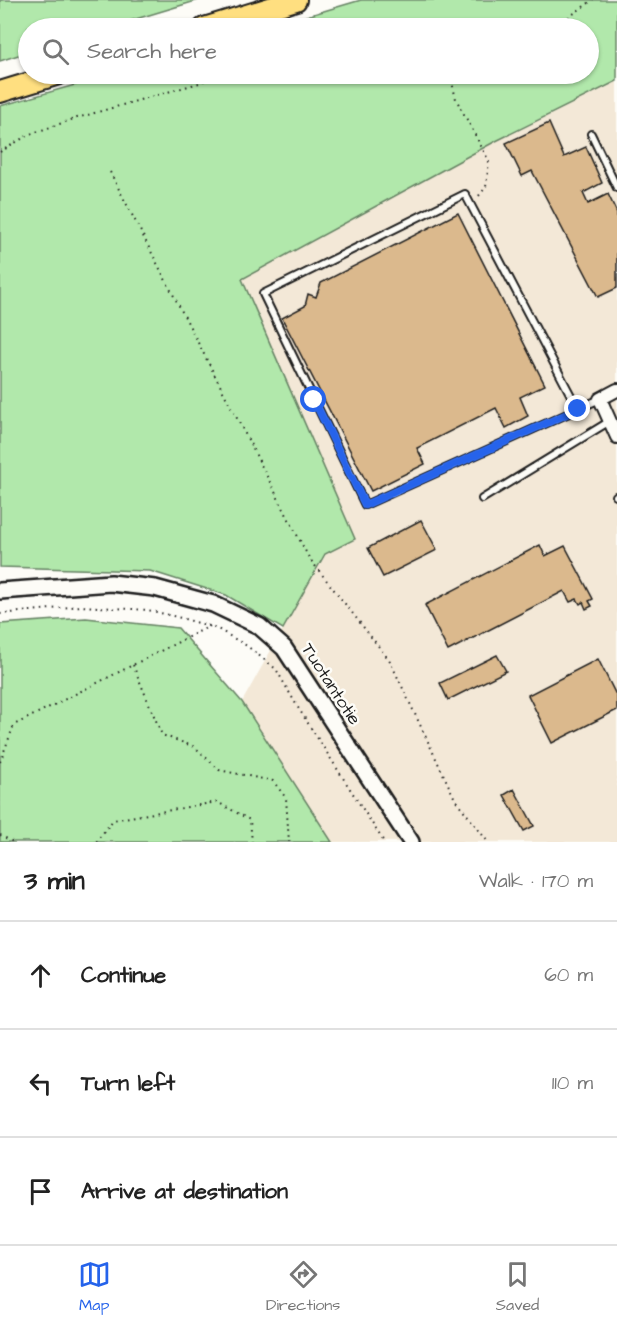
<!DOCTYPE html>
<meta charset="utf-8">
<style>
:root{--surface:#fff;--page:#f6f6f6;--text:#222;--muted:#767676;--line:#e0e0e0;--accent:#2563eb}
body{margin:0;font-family:"Architects Daughter",sans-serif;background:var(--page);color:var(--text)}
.stop{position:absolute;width:18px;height:18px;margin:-14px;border:4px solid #2563eb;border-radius:50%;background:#fff}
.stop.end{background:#2563eb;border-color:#fff;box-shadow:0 2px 6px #0008}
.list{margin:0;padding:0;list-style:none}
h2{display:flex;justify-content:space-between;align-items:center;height:78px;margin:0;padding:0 24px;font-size:26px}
h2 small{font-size:20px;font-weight:400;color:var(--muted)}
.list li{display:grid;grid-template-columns:39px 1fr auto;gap:18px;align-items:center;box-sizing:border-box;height:108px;padding:0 24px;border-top:2px solid var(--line)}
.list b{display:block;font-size:22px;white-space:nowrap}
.list em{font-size:20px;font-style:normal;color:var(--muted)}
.icon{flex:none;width:33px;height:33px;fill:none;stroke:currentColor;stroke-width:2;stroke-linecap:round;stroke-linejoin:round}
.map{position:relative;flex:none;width:617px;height:842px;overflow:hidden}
.search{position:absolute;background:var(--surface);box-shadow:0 2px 4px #0004;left:18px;right:18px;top:18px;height:66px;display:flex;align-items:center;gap:15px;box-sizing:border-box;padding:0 21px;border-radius:33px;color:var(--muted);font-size:22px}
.sheet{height:402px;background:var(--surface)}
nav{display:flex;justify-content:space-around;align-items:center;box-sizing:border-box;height:84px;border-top:2px solid var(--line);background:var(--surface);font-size:16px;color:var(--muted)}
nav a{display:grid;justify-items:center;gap:3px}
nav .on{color:var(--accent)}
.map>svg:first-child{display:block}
.built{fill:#f3e8d7}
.green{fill:#b1e8ab;stroke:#668264;stroke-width:1.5}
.building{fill:#dbb98d;stroke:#1c1c1c;stroke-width:1.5}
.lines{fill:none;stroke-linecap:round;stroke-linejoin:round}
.service-casing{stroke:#1c1c1c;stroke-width:10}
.minor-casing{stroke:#1c1c1c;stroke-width:16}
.tertiary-casing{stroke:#1c1c1c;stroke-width:20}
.primary-casing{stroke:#1c1c1c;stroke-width:24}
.path{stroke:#1c1c1c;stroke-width:2;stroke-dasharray:1.5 4.5;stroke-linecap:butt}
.service{stroke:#fdfcf7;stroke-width:6}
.minor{stroke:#fdfcf7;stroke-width:12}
.tertiary{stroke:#fdfcf7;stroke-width:15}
.primary{stroke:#ffdf80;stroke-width:20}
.route{stroke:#2563eb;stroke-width:8}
.labels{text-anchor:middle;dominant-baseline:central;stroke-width:5;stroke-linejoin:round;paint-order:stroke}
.street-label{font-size:18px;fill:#1c1c1c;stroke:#fdfcf7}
</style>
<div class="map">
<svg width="617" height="842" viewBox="0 0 617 842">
<rect width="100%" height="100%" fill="#fdfcf7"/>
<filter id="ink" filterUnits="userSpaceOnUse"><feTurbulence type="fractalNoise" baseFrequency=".0167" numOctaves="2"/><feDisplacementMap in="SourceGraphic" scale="12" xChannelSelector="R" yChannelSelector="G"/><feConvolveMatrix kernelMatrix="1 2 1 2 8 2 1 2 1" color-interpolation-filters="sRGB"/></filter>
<g filter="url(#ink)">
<path class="built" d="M617,81V842H332L242,702L325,554L355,539L242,279L496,141Z"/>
<path class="green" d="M0,0H199L106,28H28V52L0,61Z
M361,0H617V81L496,141L242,279L355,539L325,554L283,629L226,595L150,571L0,567V106L114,74H588V28H266Z
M86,618L178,628L242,702L332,842H0V624Z"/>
<path class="building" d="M549,123L564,157L586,147L602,183L583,193L588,204L608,194L617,213V288L598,297L532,171L522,176L506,143Z
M458,213L545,385L520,397L528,416L506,428L496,408L417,448L425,464L371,491L282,318L305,306L308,294L316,297L321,283Z
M421,520L437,550L383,577L368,548Z
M540,545L545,556L565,546L593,599L589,601L592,606L586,609L583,602L580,604L577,599L570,602L564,591L448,651L425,605Z
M497,655L506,671L448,700L440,683Z
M598,659L617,697V710L552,743L528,695Z
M514,789L534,826L524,831L504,795Z"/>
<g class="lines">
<defs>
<path id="service" d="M591,134L617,188
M578,409L465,194L263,294L365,505L578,409L600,399
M616,496H617
M482,499L610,421"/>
<path id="minor" d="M617,390L600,399L617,437"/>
<path id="tertiary" d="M0,591L111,583L155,588L213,604L259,626L284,648L411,842"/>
<path id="primary" d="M204,28L296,0
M0,92L59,74"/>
</defs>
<use href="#service" class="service-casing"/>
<use href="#minor" class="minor-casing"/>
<use href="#tertiary" class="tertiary-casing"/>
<use href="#primary" class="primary-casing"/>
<path class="path" d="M547,28L559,24L593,0
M450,74L456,99L489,161L486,187L478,197
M0,152L30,134L77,118L199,83L218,74
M110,172L309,558L390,661L455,799L488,842
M0,614L81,606L148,610L181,618L216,628L247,646L276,669L297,706L384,842
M133,665L162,735L195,747L219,770L273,781L286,798L289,842
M0,762L14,725L210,626
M0,835L13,842
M96,842L113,820L217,802L250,820L252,842"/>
<use href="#service" class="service"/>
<use href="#minor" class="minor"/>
<use href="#tertiary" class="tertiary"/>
<use href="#primary" class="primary"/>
</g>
</g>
<g class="lines" filter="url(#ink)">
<path class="route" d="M314,400L365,505L578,409"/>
</g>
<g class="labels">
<g class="street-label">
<text transform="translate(331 684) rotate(57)">Tuotantotie</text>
</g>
</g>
</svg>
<div class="stop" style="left:314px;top:400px"></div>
<div class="stop end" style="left:578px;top:409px"></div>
<div class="search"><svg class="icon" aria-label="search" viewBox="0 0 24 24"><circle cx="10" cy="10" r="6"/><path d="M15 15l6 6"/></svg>Search here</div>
</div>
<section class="sheet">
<h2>3 min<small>Walk · 170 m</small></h2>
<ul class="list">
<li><svg class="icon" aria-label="ahead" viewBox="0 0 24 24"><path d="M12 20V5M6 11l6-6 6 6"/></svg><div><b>Continue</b></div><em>60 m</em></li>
<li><svg class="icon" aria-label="left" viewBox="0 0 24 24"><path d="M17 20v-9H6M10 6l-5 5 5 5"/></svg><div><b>Turn left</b></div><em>110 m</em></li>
<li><svg class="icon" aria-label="arrive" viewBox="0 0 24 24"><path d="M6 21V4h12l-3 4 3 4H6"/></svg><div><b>Arrive at destination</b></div></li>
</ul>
</section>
<nav>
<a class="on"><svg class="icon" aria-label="map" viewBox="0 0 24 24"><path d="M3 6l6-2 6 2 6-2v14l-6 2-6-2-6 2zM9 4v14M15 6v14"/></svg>Map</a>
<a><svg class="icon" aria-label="directions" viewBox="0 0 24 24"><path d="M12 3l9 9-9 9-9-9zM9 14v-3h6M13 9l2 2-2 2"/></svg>Directions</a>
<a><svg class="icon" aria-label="saved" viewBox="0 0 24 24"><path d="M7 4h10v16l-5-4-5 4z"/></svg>Saved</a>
</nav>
